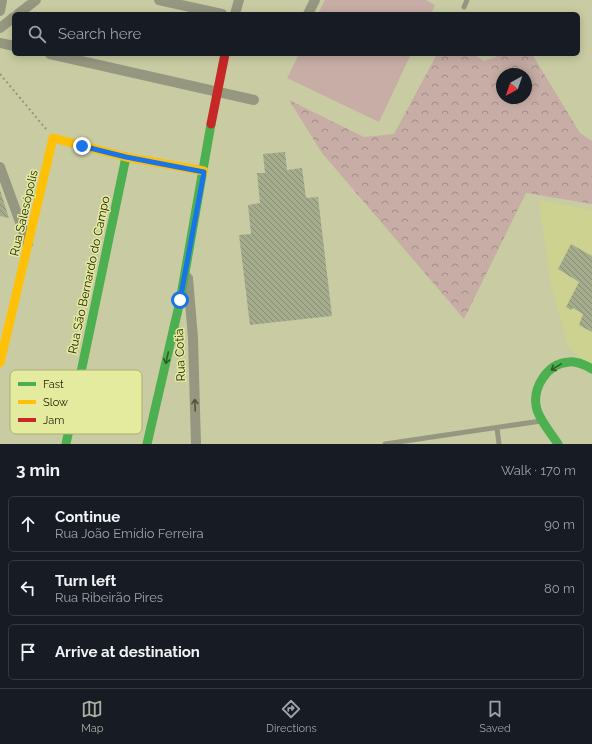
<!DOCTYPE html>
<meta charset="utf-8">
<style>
:root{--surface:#171b24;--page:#20242c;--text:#f1f3f6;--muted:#9ea1a6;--line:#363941;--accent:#aeb0a2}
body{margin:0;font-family:Raleway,sans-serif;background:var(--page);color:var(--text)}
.compass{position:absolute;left:496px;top:68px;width:36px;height:36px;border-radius:50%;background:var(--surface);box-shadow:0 2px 10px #0003;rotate:220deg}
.stop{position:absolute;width:12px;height:12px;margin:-9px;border:3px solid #1a73e8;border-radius:50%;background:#fff}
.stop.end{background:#1a73e8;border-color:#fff;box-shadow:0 1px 4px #0008}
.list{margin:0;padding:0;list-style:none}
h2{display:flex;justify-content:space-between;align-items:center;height:52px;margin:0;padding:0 16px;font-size:17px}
h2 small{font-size:13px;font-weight:400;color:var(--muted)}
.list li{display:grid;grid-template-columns:26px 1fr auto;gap:12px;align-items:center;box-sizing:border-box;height:56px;margin:0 8px 8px;padding:0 8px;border:1px solid var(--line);border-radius:6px}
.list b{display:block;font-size:15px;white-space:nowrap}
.list p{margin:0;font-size:13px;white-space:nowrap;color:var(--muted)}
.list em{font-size:13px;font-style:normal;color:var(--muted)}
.icon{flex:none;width:22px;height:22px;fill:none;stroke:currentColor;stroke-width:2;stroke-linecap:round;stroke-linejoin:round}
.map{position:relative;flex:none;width:592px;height:444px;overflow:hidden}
.search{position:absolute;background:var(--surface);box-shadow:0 2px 10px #0003;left:12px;right:12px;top:12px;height:44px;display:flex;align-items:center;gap:10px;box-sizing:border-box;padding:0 14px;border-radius:6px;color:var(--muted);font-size:15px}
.sheet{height:244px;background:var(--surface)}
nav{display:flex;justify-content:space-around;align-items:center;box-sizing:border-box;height:56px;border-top:1px solid var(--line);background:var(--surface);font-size:11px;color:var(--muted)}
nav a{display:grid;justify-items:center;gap:2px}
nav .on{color:var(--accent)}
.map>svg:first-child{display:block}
.built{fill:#cdd291}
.forest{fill:url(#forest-crowns);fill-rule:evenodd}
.pitch{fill:#c7ada6}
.building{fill:url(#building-back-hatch)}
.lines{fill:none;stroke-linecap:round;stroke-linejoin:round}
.path{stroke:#93957e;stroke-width:2;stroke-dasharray:2 3;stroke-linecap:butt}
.lane{stroke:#969781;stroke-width:5}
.street{stroke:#969781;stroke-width:10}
.fast{stroke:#4caf50;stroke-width:9}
.slow{stroke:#ffc107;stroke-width:9}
.jam{stroke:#c62828;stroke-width:9}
.oneway{stroke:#335c23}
.oneway2{stroke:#515237}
.route{stroke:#1a73e8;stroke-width:5}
.labels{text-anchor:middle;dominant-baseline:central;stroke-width:3;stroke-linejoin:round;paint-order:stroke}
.street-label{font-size:12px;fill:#232405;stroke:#e4eb9f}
.key{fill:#e4eb9f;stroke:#aaaf71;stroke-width:1}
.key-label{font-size:11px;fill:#232405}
</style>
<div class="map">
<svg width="592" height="444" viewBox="0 0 592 444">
<defs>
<pattern id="forest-crowns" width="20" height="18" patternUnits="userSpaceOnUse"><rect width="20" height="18" fill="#c7ada6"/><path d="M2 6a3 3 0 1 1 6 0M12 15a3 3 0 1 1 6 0" fill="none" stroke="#a18d85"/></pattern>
<pattern id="building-back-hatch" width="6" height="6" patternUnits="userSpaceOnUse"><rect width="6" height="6" fill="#a4ac8d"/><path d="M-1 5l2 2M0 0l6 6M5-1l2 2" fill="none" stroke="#858c71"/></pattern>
</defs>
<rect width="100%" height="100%" fill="#c9cca3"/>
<path class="built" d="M539,201L592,210V366L569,349L551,284Z"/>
<path class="forest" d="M437,54H473L484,61L496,57V54H532L580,133L592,141V204L526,193L464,319L322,153L289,100L364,137L394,134ZM502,74H526V98H502Z"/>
<path class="pitch" d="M325,0H426L435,5L431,14H318Z
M299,54H411L379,122L287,78Z"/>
<path class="building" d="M285,152L287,170L302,168L306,198L318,197L332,316L250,325L239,235L251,234L248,205L260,203L257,173H265L263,154Z
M0,190L9,218L0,216Z
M571,244L592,256V332L579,325L583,314L573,308L571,310L566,307L579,282L558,269Z"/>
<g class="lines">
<path class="path" d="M0,74L46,129"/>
<path class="lane" d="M464,7L467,0
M497,428L499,444
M385,444L541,421"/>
<path class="street" d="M159,0L222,14
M0,11L2,0
M18,14L36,0
M235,14L239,0
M308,14L315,0
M0,28L14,17
M0,43L14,46
M50,54L254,100
M0,167L28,244
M188,278L193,338L196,444"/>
<path class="fast" d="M66,444L126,157
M147,444L180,301L211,124
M558,444C551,433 541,422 537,410C531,389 547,363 569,362C577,361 585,365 592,369"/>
<path class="slow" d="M0,363L53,138L126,157L204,171"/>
<path class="jam" d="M211,124L225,54"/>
</g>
<defs><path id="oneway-shaft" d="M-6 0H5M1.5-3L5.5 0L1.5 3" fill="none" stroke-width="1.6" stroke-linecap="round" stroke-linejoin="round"/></defs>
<g class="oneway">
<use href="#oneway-shaft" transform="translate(167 358) rotate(103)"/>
<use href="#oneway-shaft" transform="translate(556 367) rotate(149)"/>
</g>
<use class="oneway2" href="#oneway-shaft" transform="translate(195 405) rotate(-92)"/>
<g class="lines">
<path class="route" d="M82,146L126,157L204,172L180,300"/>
</g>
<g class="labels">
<g class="street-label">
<text transform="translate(24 213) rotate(-77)">Rua Salesópolis</text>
<text transform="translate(89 275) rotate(-78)">Rua São Bernardo do Campo</text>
<text transform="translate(180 355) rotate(-92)">Rua Cotia</text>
</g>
</g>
<rect x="10" y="370" width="132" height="64" rx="6" class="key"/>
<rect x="18" y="382" width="18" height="4" fill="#4caf50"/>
<rect x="18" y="400" width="18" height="4" fill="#ffc107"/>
<rect x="18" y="418" width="18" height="4" fill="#c62828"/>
<g class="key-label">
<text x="43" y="388">Fast</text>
<text x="43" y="406">Slow</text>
<text x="43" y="424">Jam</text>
</g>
</svg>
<svg class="compass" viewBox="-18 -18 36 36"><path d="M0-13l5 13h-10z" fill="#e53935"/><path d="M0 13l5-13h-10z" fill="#9ea1a6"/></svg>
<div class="stop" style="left:180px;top:300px"></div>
<div class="stop end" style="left:82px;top:146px"></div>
<div class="search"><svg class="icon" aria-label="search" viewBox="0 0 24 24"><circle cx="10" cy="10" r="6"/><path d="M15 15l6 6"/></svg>Search here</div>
</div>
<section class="sheet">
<h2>3 min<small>Walk · 170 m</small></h2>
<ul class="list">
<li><svg class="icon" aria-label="ahead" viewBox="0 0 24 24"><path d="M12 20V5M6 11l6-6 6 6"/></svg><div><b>Continue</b><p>Rua João Emídio Ferreira</p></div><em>90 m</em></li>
<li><svg class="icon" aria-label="left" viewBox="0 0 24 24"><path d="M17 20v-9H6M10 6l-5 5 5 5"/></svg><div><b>Turn left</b><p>Rua Ribeirão Pires</p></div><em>80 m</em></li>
<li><svg class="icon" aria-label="arrive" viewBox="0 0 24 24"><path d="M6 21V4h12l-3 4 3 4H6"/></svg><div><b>Arrive at destination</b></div></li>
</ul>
</section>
<nav>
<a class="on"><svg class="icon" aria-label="map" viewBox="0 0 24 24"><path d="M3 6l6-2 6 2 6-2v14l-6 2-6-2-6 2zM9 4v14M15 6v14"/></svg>Map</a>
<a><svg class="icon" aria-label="directions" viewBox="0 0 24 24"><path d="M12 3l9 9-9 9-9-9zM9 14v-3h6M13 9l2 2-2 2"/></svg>Directions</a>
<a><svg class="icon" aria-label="saved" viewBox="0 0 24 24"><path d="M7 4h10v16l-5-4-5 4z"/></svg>Saved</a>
</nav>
